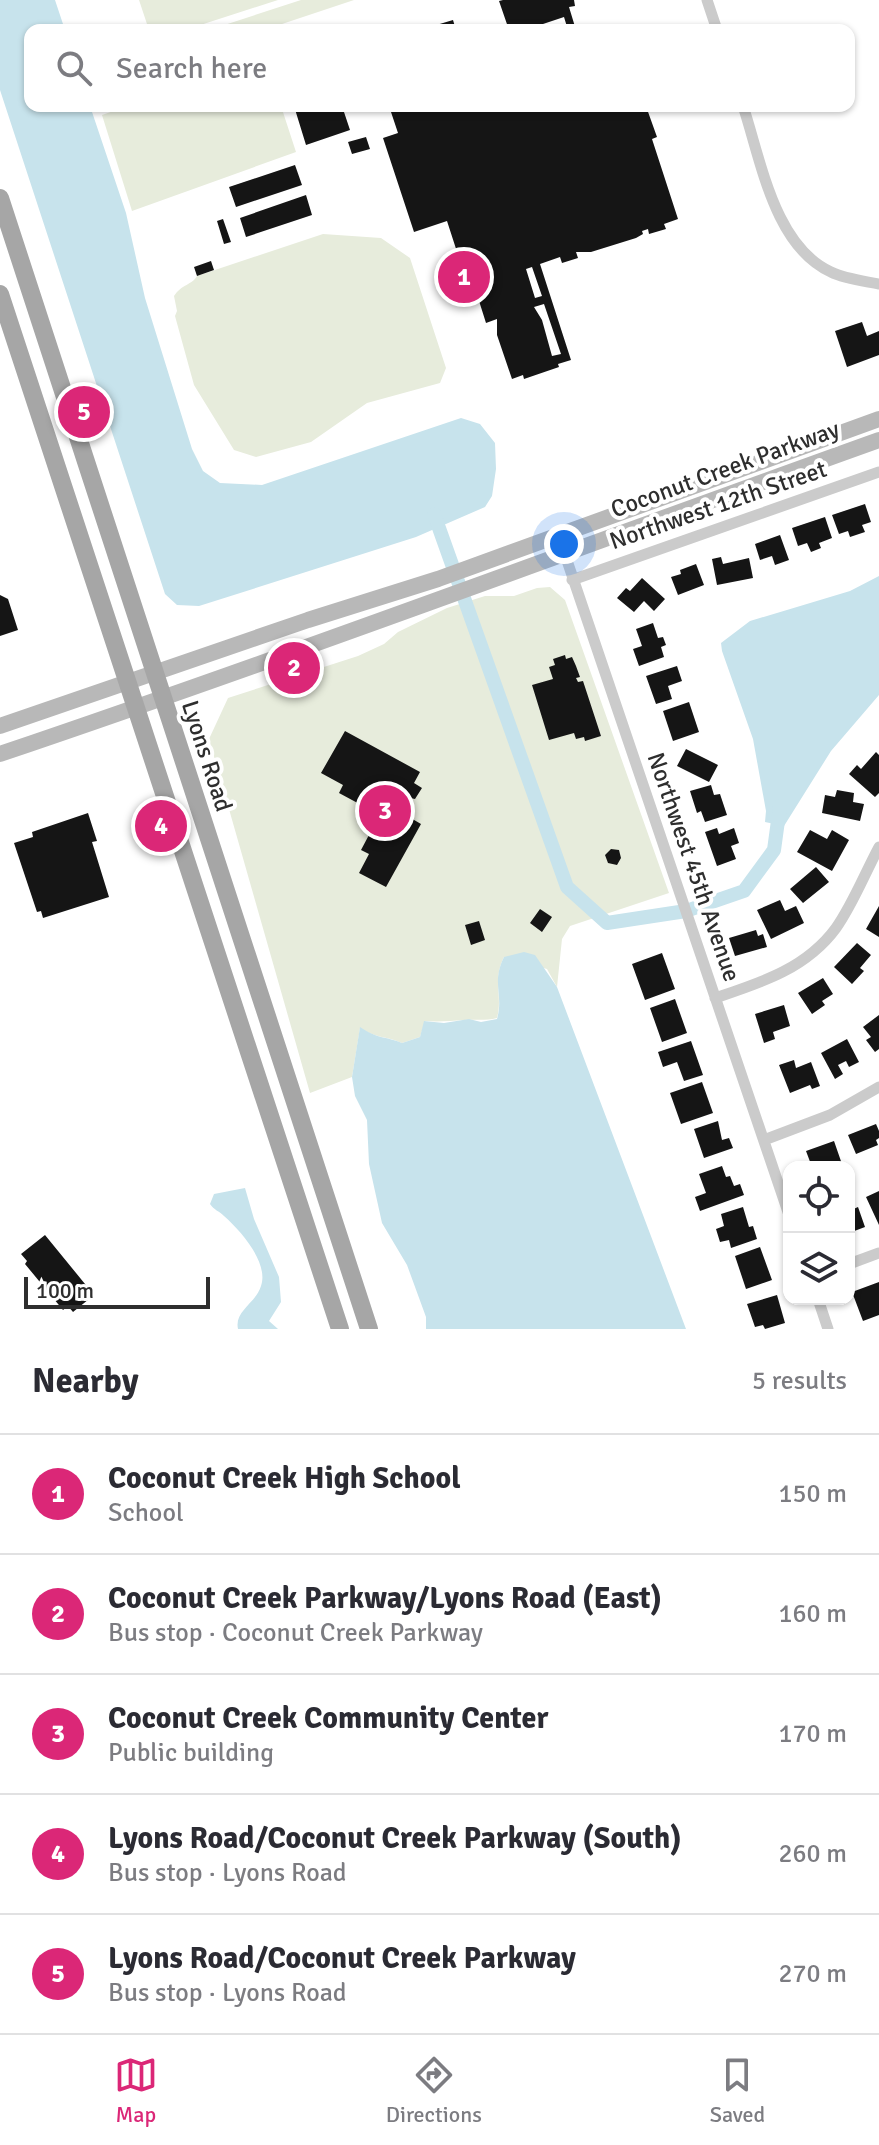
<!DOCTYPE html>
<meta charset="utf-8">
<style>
:root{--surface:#fff;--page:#f7f7f7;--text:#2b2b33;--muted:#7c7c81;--line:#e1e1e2;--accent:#db2777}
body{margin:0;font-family:Signika,sans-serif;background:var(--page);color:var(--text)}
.controls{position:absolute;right:24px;bottom:24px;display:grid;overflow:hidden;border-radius:16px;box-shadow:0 2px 6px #0004}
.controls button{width:72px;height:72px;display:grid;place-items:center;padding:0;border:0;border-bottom:2px solid var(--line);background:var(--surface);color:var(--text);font:40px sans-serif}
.scale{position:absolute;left:24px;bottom:20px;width:186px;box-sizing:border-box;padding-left:8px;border:4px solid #2e2e2e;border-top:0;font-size:22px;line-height:28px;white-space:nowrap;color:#2e2e2e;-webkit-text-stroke:6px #fff;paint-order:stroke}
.you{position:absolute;left:564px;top:544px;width:28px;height:28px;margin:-20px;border:6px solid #fff;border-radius:50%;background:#1a73e8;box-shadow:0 0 0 12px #1a73e833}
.badge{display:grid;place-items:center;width:52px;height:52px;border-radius:50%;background:var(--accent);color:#fff;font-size:26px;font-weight:700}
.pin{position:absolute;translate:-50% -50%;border:4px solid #fff;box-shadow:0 2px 8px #0006}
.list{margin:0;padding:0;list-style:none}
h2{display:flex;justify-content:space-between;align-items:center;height:104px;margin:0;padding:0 32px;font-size:34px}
h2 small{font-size:26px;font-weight:400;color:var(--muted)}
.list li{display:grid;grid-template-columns:52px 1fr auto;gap:24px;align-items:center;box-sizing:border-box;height:120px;padding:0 32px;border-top:2px solid var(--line)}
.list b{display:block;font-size:30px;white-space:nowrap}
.list p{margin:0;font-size:26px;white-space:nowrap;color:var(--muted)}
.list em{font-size:26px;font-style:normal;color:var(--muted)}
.icon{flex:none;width:44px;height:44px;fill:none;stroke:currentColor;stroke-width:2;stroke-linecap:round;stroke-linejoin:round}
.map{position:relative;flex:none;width:879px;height:1329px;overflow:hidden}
.search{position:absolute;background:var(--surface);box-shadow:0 2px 6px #0004;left:24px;right:24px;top:24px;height:88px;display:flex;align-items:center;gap:20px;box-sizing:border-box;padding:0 28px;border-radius:16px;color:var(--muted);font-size:30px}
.sheet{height:704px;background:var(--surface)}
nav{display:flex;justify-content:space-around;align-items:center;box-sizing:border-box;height:112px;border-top:2px solid var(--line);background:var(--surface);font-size:22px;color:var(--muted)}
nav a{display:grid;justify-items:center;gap:4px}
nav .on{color:var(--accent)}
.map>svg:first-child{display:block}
.green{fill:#e7ecdc}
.water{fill:#c7e3ec}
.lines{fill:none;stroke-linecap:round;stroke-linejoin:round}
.canal{stroke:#c7e3ec;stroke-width:14}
.building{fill:#151515;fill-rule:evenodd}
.street{stroke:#cbcbcb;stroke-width:11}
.secondary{stroke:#b8b8b8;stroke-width:16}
.primary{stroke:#a6a6a6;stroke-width:18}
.labels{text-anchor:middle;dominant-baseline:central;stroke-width:8;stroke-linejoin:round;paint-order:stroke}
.street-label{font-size:24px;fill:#2e2e2e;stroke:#fff}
</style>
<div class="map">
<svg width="879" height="1329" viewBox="0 0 879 1329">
<rect width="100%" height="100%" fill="#fff"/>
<path class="green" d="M139,0H278L185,30H149Z
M301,0H354L264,30H209Z
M128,106H281L296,152L132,211L102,115Z
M323,234L381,238L410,258L446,368L440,383L367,403L311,442L256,457L234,450L194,385L175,316L177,311L174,296C182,284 192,285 197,276Z
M550,587L565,600L669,893L570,926L562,939L557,987L547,969L504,957C492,981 503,995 497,1018C485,1021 476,1019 464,1020C450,1021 439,1022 425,1021L420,1037L402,1043C386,1036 375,1038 360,1028L352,1077L310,1093L209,739L228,698L358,656L384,644L398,632L447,608L485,596H514L537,588Z"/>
<path class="water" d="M0,0H55L65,30H30V106H90L126,213L145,298L192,449L203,471L220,483L262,485L461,418L480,424L495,443L496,469L492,496L485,507L416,537L199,606L177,605L165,594L0,90Z
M879,576V695L831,751L784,826L765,822L766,811L753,739L722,651L721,643L750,621L850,591Z
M524,952L535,955L557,987L686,1329H426V1317L407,1265L382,1223L369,1164L367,1120L355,1096L352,1077L360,1027C377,1039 385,1036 402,1043L420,1037L424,1021L444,1023L469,1019L481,1022L497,1019C504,995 491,983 504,957Z
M245,1188L254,1219L279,1277L281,1302L269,1321L278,1329H238C234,1311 256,1303 261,1286C269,1263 241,1231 224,1216C219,1211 214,1210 210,1204L214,1194Z"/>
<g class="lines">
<path class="canal" d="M434,514L567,887L607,923L686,911L744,891L774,850L780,806"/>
</g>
<path class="building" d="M503,0H574L575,6L569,7L576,30H568L564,17L525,30H509L499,1Z
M453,20L456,30H423V29Z
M294,106H342L350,130L306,145Z
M389,106H641L642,111L647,109L657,137L652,139L678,219L664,224L666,229L649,234L648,229L642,231L643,234L636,238L591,252H576L578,258L562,263L560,257L540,264L571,360L558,364L559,367L524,379L523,375L512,379L497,335V319L486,323L474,285L446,294L437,265L459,258L447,221L414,232L383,138L398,133ZM532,267L542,296L535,298L526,269ZM544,304L561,354L552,356L542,320L534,307Z
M366,137L370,149L352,154L348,142Z
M295,165L302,185L236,207L229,187Z
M306,195L312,215L246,237L240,218Z
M223,219L231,242L224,244L217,221Z
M211,261L214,270L197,276L194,267Z
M862,322L867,336L879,331V355L847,367L835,331Z
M865,504L871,522L862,525L865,532L850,537L848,531L839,534L832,515Z
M825,517L832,538L819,543L821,548L811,552L807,543L798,546L792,528Z
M780,535L789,560L775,565L772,556L760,560L755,544Z
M721,557L723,564L749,558L753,578L717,585L712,559Z
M696,564L704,585L678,595L671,577L681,574L680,570Z
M642,578L665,599L654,611L644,601L634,612L617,598L626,588L630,591Z
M0,595L8,599L18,630L0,636Z
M653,623L658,638L663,637L666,645L661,647L664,657L639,666L633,649L642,646L636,629Z
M565,655L566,659L572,657L576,666L580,677L576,678L578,682L583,681L601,736L585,741L584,737L576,739L574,733L549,740L532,685L553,679L549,667L555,665L553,659Z
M677,666L682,681L668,686L672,699L656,704L646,676Z
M689,702L699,732L673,741L663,711Z
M345,731L420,772L414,783L422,788L415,799L410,798L405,804L409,817L421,824L386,887L359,873L369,854L361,850L370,833L366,818L361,814L365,807L339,793L343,785L321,773Z
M686,749L718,765L709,782L677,766Z
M876,752L879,755V793L875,797L849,774L857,765L861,769Z
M711,785L714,795L720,794L727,815L705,822L701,811L697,813L690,791Z
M837,790L854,793L853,802L864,804L860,821L822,813L825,795L835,797Z
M88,813L97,841L92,842L109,897L43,918L41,911L37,912L14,843L33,837L32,832Z
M717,828L719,834L734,828L739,843L731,846L736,859L717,866L705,832Z
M810,830L827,839L832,830L849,840L832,871L797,852Z
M611,849L619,850L621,858L617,865L608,863L605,855Z
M816,867L829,882L803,903L790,889Z
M780,900L785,911L796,906L804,923L771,939L757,910Z
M879,906V937L866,929Z
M540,909L552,917L542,932L530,923Z
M479,921L485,940L471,945L465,925Z
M756,930L758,936L763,934L767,947L735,956L729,938Z
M857,943L871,955L860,968L864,971L852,984L834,967Z
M662,953L675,989L645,1000L632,964Z
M823,978L833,994L822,1001L825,1005L812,1014L798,993Z
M675,999L687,1033L662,1042L650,1008Z
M784,1005L790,1026L773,1032L775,1039L764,1043L755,1014Z
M879,1015V1049L875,1052L866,1040L871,1037L863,1027Z
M847,1039L859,1062L849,1067L846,1061L838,1065L843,1074L835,1079L821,1053Z
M691,1041L703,1075L684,1081L677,1062L663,1067L658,1052Z
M794,1060L796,1068L811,1062L820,1086L812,1089L810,1085L790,1093L779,1065Z
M702,1082L713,1113L681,1124L670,1093Z
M718,1121L722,1140L729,1138L733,1148L704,1158L694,1129Z
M876,1124L879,1131V1138L876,1140L878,1145L856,1154L848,1135Z
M834,1141L843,1167H812L806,1151Z
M722,1166L726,1177L730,1176L734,1186L740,1184L744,1195L700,1211L695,1197L706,1193L699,1174Z
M879,1191V1225L866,1197Z
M743,1207L749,1227L753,1226L757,1239L731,1248L729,1240L720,1242L716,1229L724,1226L721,1214Z
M858,1207L865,1227L849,1233V1211Z
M45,1235L94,1295L73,1312L68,1306L63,1310L25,1264L27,1261L21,1254Z
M760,1247L772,1280L746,1289L735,1256Z
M879,1282V1315L863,1321L852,1292Z
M777,1295L785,1323L765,1329L763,1325L755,1327L747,1304Z"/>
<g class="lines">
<path class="street" d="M707,0L717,30
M743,106C761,160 774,246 831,272C845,279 864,281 879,284
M558,534L789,1215
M572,580L879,472
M715,998C760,983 806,969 836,928C853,904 865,873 879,847
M764,1140L830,1115L879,1087
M849,1264L879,1253
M818,1299L828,1329"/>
<path class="secondary" d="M0,726L308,620L438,579L879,419
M0,754C295,654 586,545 879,440"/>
<path class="primary" d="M0,198L369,1329
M0,294L340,1329"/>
</g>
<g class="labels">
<g class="street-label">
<text transform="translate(725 469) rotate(-20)">Coconut Creek Parkway</text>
<text transform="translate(718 505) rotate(-19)">Northwest 12th Street</text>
<text transform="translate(207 756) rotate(72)">Lyons Road</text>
<text transform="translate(694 867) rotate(71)">Northwest 45th Avenue</text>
</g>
</g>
</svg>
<div class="controls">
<button><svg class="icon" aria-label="locate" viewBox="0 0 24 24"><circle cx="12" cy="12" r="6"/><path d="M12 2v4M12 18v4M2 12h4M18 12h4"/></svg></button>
<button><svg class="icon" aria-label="layers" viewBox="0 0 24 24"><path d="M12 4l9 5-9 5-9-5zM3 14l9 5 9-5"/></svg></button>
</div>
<div class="scale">100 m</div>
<div class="you"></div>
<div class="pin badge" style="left:464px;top:277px">1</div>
<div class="pin badge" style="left:294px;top:668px">2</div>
<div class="pin badge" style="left:385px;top:811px">3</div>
<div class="pin badge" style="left:161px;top:826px">4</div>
<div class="pin badge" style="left:84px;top:412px">5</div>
<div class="search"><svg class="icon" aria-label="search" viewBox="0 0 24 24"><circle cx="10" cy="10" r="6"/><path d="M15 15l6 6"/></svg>Search here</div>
</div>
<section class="sheet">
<h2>Nearby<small>5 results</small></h2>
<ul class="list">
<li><span class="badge">1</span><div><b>Coconut Creek High School</b><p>School</p></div><em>150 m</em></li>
<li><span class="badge">2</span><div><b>Coconut Creek Parkway/Lyons Road (East)</b><p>Bus stop · Coconut Creek Parkway</p></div><em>160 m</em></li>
<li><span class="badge">3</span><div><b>Coconut Creek Community Center</b><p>Public building</p></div><em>170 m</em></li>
<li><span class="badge">4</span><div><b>Lyons Road/Coconut Creek Parkway (South)</b><p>Bus stop · Lyons Road</p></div><em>260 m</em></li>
<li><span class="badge">5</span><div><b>Lyons Road/Coconut Creek Parkway</b><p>Bus stop · Lyons Road</p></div><em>270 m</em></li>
</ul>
</section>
<nav>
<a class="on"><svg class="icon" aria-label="map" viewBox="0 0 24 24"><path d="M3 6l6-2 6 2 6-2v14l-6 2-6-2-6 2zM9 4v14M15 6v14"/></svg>Map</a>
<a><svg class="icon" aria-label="directions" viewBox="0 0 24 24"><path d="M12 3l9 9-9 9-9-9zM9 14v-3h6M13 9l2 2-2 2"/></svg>Directions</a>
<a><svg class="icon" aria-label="saved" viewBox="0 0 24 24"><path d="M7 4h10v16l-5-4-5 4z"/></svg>Saved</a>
</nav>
